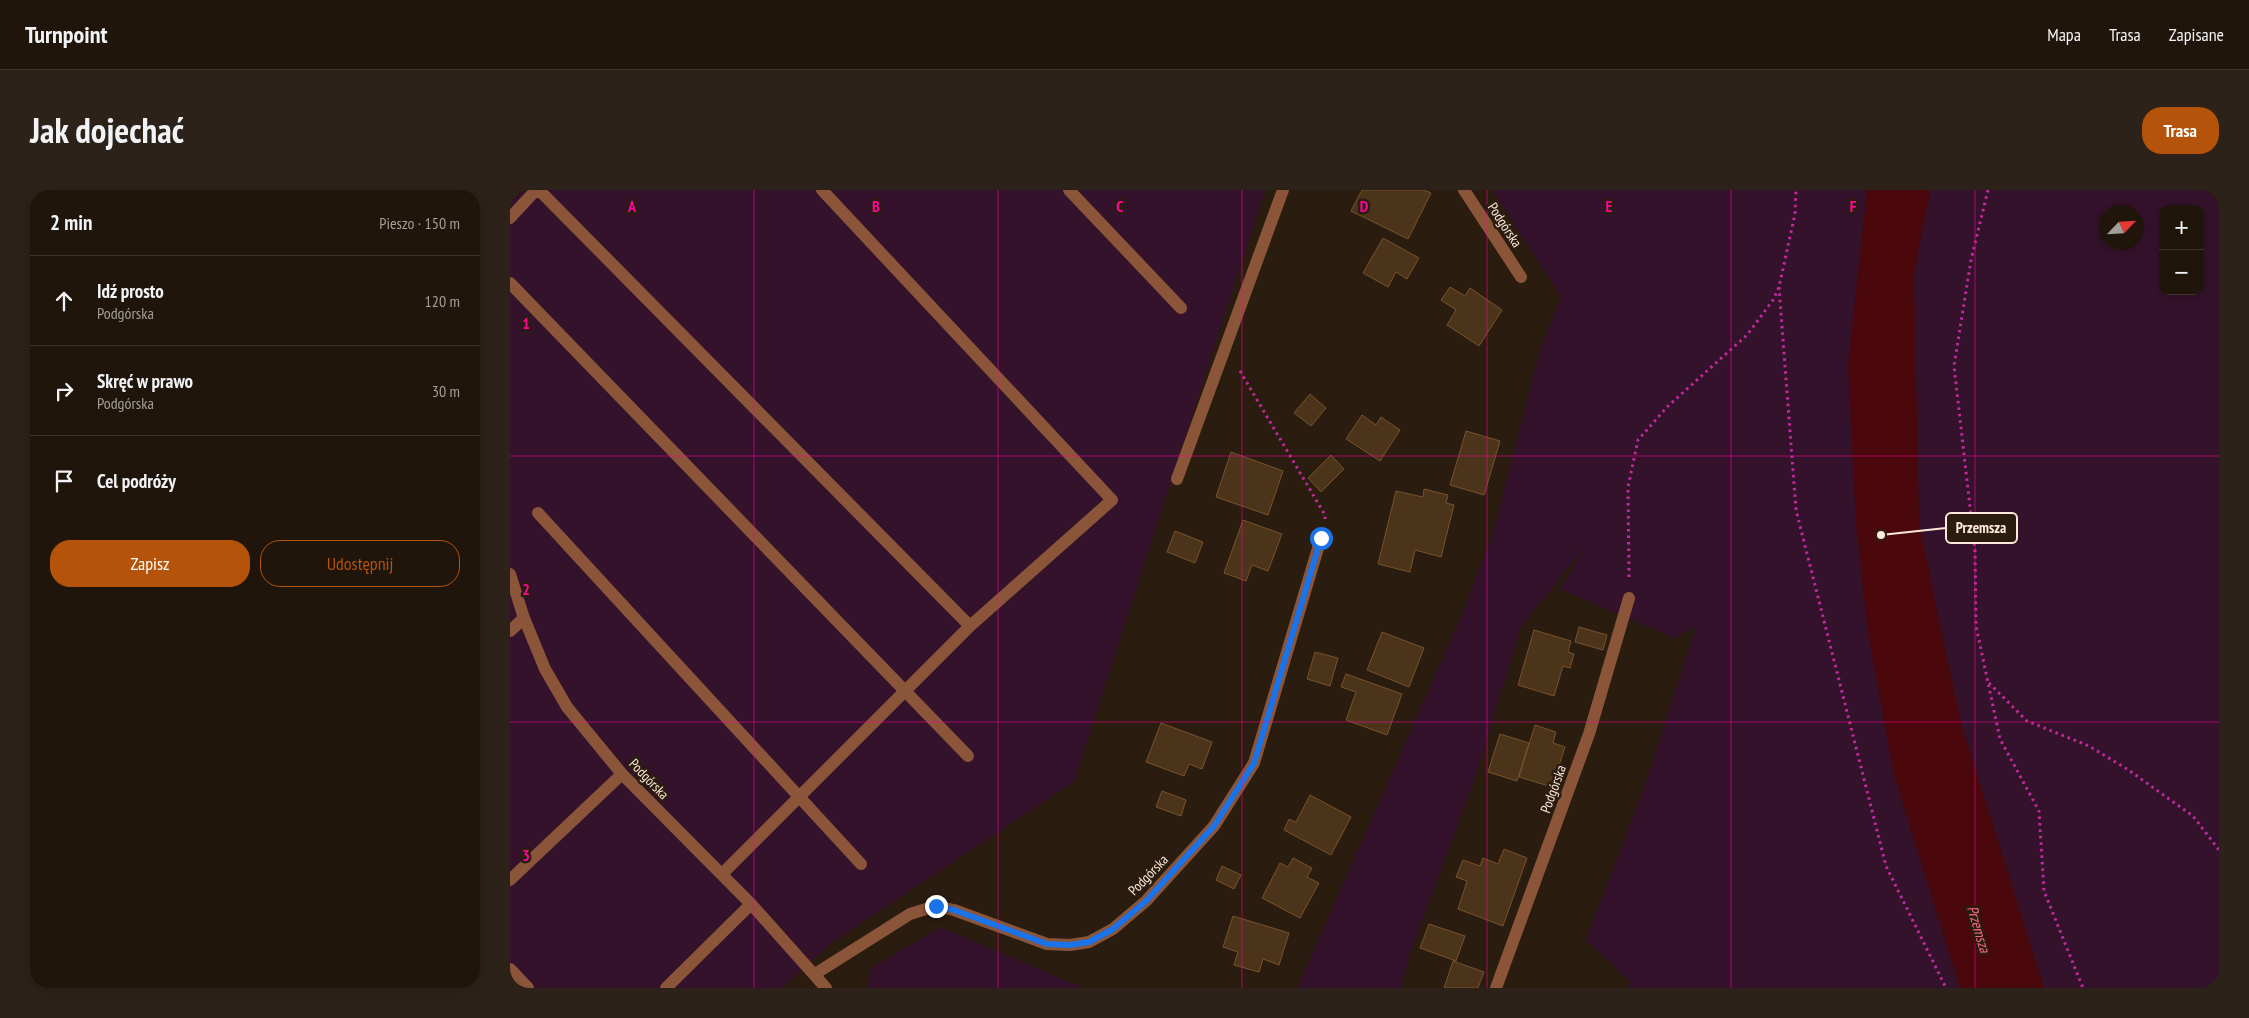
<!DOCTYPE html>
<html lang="pl">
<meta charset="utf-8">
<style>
:root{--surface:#20150b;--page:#2d2219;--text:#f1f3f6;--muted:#a29f9d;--line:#3d342c;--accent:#b45309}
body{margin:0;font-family:"PT Sans Narrow",sans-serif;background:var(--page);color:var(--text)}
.controls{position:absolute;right:15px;top:15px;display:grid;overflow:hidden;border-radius:10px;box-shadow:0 2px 12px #0003}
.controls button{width:45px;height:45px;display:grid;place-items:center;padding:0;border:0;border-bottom:1px solid var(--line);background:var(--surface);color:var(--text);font:25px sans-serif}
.compass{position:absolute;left:1589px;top:15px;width:45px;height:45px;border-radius:50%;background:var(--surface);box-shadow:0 2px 12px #0003;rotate:65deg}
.stop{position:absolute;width:15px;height:15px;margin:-11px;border:4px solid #1a73e8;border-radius:50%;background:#fff}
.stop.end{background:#1a73e8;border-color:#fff;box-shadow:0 1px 5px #0008}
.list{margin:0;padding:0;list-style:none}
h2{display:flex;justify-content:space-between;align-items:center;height:65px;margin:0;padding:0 20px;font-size:21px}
h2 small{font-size:16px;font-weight:400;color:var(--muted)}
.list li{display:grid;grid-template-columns:32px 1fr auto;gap:15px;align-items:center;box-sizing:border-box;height:90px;padding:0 20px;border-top:1px solid var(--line)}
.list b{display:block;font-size:19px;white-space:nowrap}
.list p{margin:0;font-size:16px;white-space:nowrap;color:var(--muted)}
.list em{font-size:16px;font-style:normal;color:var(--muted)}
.actions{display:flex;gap:10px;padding:15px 20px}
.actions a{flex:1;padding:11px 0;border:1px solid var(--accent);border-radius:20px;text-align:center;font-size:18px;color:var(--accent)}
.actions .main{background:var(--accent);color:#fff}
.icon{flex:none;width:28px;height:28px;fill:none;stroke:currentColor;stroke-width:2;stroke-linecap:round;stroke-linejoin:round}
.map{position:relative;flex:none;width:1709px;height:798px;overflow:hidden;border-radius:20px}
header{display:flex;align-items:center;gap:30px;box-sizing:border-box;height:70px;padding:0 25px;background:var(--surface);border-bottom:1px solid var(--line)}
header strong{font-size:24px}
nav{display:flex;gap:28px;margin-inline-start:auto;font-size:18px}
.intro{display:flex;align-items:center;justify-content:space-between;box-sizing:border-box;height:120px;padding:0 30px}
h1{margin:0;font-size:35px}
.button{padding:12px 22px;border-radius:20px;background:var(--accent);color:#fff;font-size:18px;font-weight:700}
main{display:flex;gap:30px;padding:0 30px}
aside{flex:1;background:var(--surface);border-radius:20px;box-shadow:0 2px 12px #0003}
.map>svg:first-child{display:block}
.green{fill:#34122b;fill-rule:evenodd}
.water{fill:#4a080c}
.building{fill:#4c341b;stroke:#79522c}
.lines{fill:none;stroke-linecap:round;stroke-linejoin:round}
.path{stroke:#c02b9c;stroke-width:3;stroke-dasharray:2.5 4;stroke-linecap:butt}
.minor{stroke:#8b5539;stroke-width:12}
.route{stroke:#1a73e8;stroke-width:6}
.grid{fill:none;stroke:#ff049a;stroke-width:1;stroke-opacity:0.55}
.labels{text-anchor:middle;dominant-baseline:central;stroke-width:5;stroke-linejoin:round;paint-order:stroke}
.street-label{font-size:14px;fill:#ffe9d8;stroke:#2a1c0f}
.water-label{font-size:15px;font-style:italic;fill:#ff668a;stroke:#2a1c0f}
.grid-label{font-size:16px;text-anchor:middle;font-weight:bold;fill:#ff049a;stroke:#2a1c0f;stroke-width:5;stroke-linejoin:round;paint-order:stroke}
.leader{fill:none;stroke:#ffe9d8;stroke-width:2}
.callout-dot{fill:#ffe9d8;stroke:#2a1c0f;stroke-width:2}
.callout{fill:#2a1c0f;stroke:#ffe9d8;stroke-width:2}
.callout-label{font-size:15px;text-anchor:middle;font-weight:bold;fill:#ffe9d8}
</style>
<header>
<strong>Turnpoint</strong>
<nav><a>Mapa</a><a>Trasa</a><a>Zapisane</a></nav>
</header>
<div class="intro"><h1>Jak dojechać</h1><a class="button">Trasa</a></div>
<main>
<aside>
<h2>2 min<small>Pieszo · 150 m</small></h2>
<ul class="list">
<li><svg class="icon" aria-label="ahead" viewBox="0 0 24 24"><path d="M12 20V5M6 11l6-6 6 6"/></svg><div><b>Idź prosto</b><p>Podgórska</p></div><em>120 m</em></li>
<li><svg class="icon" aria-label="right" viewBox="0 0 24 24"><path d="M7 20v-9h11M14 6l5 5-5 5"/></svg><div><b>Skręć w prawo</b><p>Podgórska</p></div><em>30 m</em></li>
<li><svg class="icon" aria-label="arrive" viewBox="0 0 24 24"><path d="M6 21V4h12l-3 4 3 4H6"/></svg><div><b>Cel podróży</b></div></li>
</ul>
<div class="actions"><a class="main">Zapisz</a><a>Udostępnij</a></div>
</aside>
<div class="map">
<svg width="1709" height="798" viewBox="0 0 1709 798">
<rect width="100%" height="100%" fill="#2a1c0f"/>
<path class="green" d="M0,0H755L564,592L319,755L272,798H0Z
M982,0H1357L1338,176L1346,333L1358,443L1384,585L1450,798H1118L1120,792L1076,750L1135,595L1186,437L1164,448L1050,399L1077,354L1011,437L965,588L900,764L891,798H787L954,420L984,339L1029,164L1051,107Z
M1420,0H1709V798H1534L1450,530L1409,334L1404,85ZM1653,19H1690V101H1653ZM1596,22H1626V52H1596Z
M431,737L573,798H358L361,778Z"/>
<path class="water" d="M1357,0H1420L1404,85L1409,334L1450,530L1534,798H1450L1384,585L1358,443L1346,333L1338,176Z"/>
<path class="building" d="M852,0H914L921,3L898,49L841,21Z
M873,48L909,68L897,89L886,82L878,97L853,83Z
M940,97L955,106L960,98L992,120L969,156L937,135L946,120L931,110Z
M800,204L816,218L801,236L784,223Z
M852,225L866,235L871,227L890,240L870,271L836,249Z
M956,241L990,251L974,305L940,295Z
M721,262L773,281L758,325L706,307Z
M821,265L834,279L811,302L798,288Z
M914,299L938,305L936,313L944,315L931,367L905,360L900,382L868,374L886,301L913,307Z
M733,330L772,344L758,381L742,375L736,391L714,383Z
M665,341L693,352L685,373L657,362Z
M1069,437L1097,445L1093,460L1065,452Z
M1024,440L1061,451L1058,462L1064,464L1060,478L1053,476L1044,506L1008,495Z
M872,442L914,458L899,497L857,480Z
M805,462L828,468L820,496L797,489Z
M836,484L892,504L877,545L836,530L846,502L831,497Z
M651,533L702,552L692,579L679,574L674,586L636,572Z
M1025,535L1046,542L1043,553L1055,557L1042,597L1009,587Z
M990,544L1019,553L1007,591L978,582Z
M652,601L676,610L671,626L646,617Z
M800,605L841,627L821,665L774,640L779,629L786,632Z
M994,659L1017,668L993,736L948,719L957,691L946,687L953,670L970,676L973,668L988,674Z
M783,668L802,678L797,687L809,693L790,728L752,708L770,673L778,677Z
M712,676L731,685L724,699L706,690Z
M723,726L779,743L769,775L753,769L749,782L724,775L728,762L713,757Z
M919,734L955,746L946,771L910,758Z
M943,771L974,782L968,798H934Z"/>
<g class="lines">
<path class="path" d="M1478,0L1461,70L1444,176L1465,361L1466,436L1490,549L1529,621L1534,701L1573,798
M1269,97L1286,320L1376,676L1436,798
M730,181L815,325V329
M1119,387L1118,297L1128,250L1157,217L1237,145L1263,110L1269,97L1285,24L1286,0
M1479,493L1517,531L1579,556L1617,579L1683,626L1709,660"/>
<path class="minor" d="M29,0L460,436
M559,0L671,118
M954,0L1011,87
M0,28L26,0
M0,93L458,566
M667,289L773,0
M28,323L351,674
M0,384L14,428L35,479L57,517L112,584L241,714L316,798
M0,441L14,428
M212,684L460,436L602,310L312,0
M0,690L112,584
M0,779L18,798
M305,784L400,724L426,716L444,720L537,754L560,755L579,752L603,739L636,711L704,636L744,573L811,348
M156,798L241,714
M986,798L1079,544L1119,408"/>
</g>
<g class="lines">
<path class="route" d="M426,716L444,720L537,754L560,755L579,752L603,739L636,711L704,636L744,573L811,348"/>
</g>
<path class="grid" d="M244,0V798M488,0V798M732,0V798M977,0V798M1221,0V798M1465,0V798M0,266H1709M0,532H1709"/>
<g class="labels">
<g class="street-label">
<text transform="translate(995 35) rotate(57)">Podgórska</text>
<text transform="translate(139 589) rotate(46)">Podgórska</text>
<text transform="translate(1043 599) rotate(-70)">Podgórska</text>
<text transform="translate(638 685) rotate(-46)">Podgórska</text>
</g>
<g class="water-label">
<text transform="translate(1469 739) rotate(74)">Przemsza</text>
</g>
</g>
<g class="grid-label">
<text x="122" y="22">A</text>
<text x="366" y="22">B</text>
<text x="610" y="22">C</text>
<text x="854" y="22">D</text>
<text x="1099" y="22">E</text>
<text x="1343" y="22">F</text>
<text x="16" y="139">1</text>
<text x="16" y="405">2</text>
<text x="16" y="671">3</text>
</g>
<path class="leader" d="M1371 345L1436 338"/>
<circle class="callout-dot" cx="1371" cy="345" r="5"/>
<rect class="callout" x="1436" y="323" width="71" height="30" rx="5"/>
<g class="callout-label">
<text x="1471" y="343">Przemsza</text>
</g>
</svg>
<div class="controls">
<button>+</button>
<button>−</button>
</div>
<svg class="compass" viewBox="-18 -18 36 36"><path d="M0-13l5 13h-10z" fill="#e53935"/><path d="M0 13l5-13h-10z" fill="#a29f9d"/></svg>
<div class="stop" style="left:811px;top:348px"></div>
<div class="stop end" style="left:426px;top:716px"></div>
</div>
</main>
